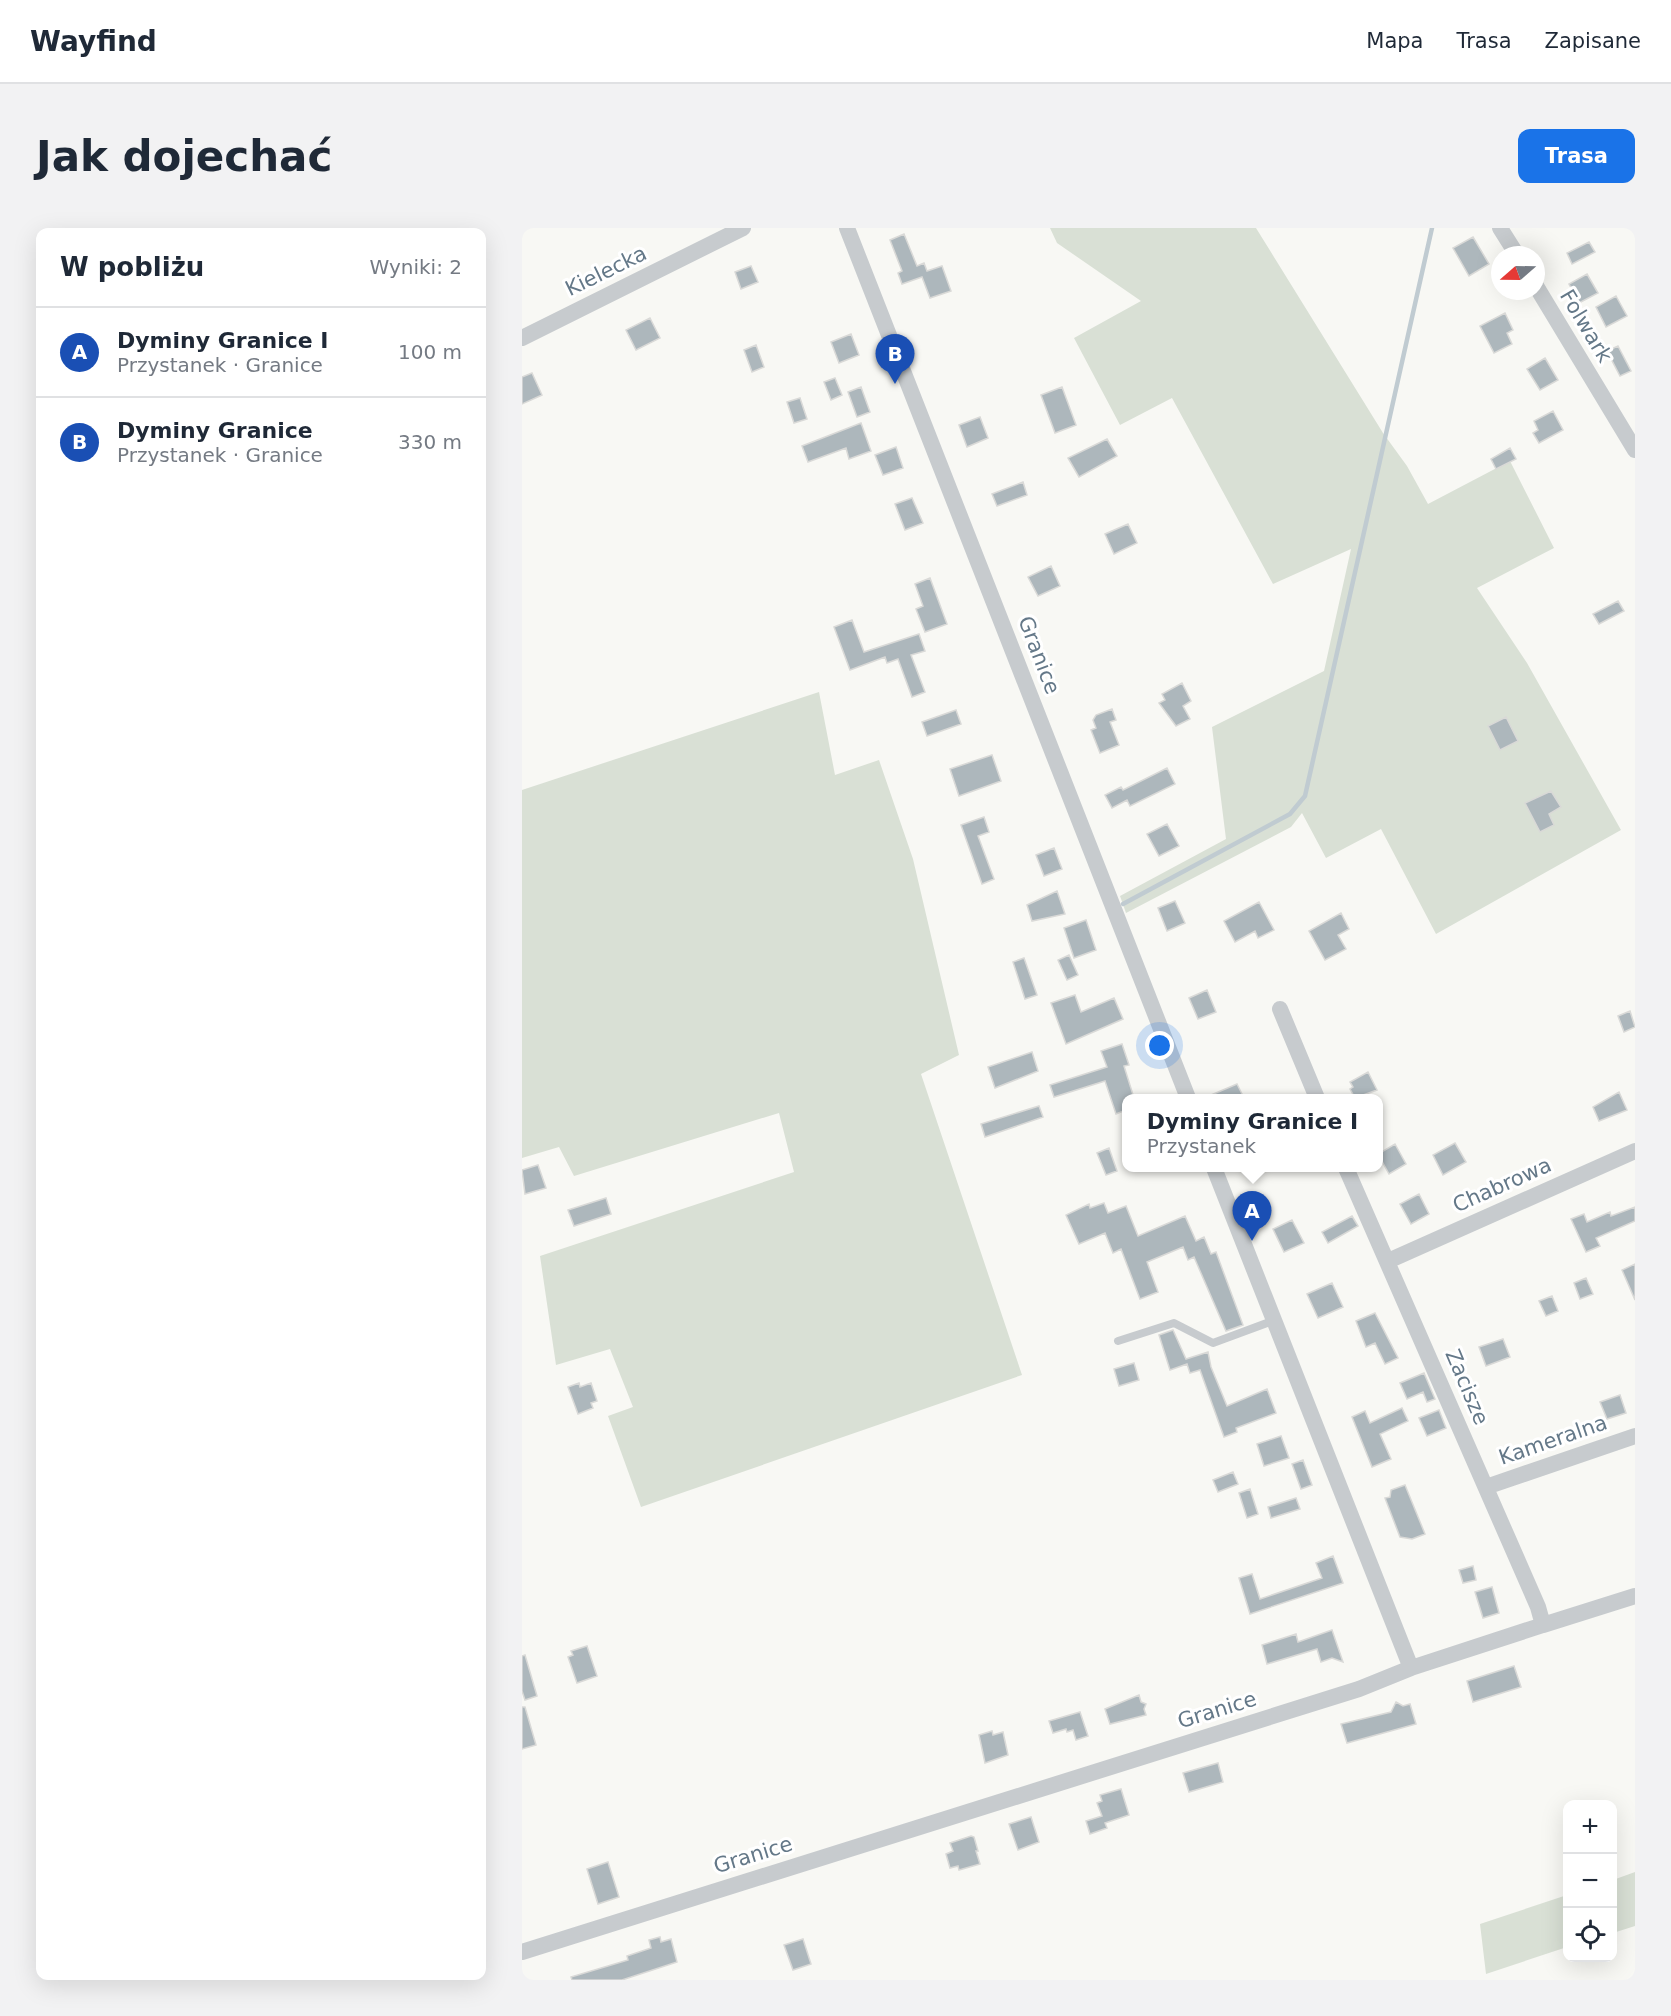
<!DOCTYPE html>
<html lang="pl">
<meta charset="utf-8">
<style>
:root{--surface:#fff;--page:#f2f2f3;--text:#1f2937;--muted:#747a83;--line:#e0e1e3;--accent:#1a73e8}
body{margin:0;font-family:"DejaVu Sans",sans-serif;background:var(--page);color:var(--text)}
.controls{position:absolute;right:18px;bottom:18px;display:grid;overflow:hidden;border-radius:12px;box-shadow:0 6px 24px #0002}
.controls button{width:54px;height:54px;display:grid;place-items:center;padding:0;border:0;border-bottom:2px solid var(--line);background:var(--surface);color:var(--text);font:30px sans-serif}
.compass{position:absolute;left:969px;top:18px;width:54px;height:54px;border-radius:50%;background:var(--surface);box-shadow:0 6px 24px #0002;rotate:250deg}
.you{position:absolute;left:638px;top:818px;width:21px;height:21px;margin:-15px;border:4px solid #fff;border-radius:50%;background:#1a73e8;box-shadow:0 0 0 9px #1a73e833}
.badge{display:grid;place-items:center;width:39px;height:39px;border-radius:50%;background:var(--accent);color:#fff;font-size:20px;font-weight:700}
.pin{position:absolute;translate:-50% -50px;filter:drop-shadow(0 2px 3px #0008)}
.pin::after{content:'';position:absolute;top:32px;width:21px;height:18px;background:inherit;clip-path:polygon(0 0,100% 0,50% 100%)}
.popup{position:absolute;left:600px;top:866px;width:261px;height:78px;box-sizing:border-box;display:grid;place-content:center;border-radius:12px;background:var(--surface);filter:drop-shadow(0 2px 4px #0005);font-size:20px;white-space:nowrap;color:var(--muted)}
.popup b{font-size:22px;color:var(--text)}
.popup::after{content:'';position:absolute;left:50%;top:100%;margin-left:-12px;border:12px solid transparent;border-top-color:var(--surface)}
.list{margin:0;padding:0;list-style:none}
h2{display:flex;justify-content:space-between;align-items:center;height:78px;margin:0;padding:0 24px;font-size:26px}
h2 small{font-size:20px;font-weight:400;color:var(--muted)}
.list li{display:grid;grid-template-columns:39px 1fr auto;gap:18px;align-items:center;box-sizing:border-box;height:90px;padding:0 24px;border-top:2px solid var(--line)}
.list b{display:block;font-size:22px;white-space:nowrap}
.list p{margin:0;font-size:20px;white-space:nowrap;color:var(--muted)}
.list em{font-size:20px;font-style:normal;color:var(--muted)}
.icon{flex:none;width:33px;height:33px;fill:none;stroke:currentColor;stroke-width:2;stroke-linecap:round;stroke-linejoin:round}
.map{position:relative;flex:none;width:1113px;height:1752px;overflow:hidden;border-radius:12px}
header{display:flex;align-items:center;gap:36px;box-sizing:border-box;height:84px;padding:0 30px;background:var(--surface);border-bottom:2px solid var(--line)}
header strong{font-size:28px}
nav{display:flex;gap:33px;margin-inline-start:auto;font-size:21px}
.intro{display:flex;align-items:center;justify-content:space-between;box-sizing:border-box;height:144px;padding:0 36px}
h1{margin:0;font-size:42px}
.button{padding:15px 27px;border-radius:12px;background:var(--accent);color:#fff;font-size:21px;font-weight:700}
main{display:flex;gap:36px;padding:0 36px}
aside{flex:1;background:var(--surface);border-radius:12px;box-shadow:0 6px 24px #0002}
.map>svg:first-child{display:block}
.green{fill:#d9e0d5}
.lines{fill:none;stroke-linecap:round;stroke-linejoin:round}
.stream{stroke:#c0cbd1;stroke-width:4.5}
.building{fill:#adb7bc;stroke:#d9d9d7;stroke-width:1.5}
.lane{stroke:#c7cbce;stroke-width:8}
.street{stroke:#c7cbce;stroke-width:16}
.labels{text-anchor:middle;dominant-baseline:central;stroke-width:6;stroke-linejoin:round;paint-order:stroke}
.street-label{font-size:21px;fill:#647888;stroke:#fff}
</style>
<header>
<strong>Wayfind</strong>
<nav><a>Mapa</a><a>Trasa</a><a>Zapisane</a></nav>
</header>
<div class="intro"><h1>Jak dojechać</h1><a class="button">Trasa</a></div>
<main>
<aside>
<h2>W pobliżu<small>Wyniki: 2</small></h2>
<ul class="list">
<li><span class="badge" style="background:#1a4fb4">A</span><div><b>Dyminy Granice I</b><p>Przystanek · Granice</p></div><em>100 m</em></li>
<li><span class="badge" style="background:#1a4fb4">B</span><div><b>Dyminy Granice</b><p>Przystanek · Granice</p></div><em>330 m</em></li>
</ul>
</aside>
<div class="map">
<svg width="1113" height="1752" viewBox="0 0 1113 1752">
<rect width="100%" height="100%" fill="#f8f8f4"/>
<path class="green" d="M528,0H734L861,205L885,238L906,276L988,233L1032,320L955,360L1005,435L1099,602L914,706L859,601L804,630L780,585L769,599L604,685L598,668L704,611L690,499L802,443L829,321L751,356L650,170L598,197L552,110L619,73L535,15Z
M297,464L313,547L357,532L391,631L437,827L399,846L500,1147L119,1279L86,1188L111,1179L88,1121L34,1137L18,1028L272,944L257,885L52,948L37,919L0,930V562Z
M1113,1644V1698L1091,1705V1652Z
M1045,1667V1719L964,1746L958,1696Z"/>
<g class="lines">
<path class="stream" d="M601,676L768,586L783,568L910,0"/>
</g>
<path class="building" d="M382,6L395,38L402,35L405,43L420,38L429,63L408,70L400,49L380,56L376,45L380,43L368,12Z
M951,9L967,36L947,48L931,20Z
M1067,14L1073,24L1050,36L1045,25Z
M229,38L236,54L219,61L213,44Z
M1065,46L1076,65L1057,75L1047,56Z
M1094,68L1105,88L1084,99L1074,79Z
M983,85L991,102L985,105L990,116L972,125L958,98Z
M128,90L138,110L114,122L104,102Z
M329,106L337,127L317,135L309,114Z
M234,117L242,139L230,144L222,122Z
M1096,118L1109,143L1098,148L1085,123Z
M1023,130L1036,152L1018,162L1005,141Z
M10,145L20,167L0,176V149Z
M313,150L320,167L309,172L302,154Z
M339,159L348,184L335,189L326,164Z
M540,159L554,197L533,205L519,167Z
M278,170L285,191L272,195L265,174Z
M1031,183L1041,202L1017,215L1011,205L1016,202L1012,193Z
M458,189L466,210L445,219L437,197Z
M339,195L349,223L327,231L324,220L286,234L280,218Z
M585,211L595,228L557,249L546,230Z
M374,219L381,240L361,247L353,227Z
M988,220L994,231L974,241L969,231Z
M501,254L505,267L475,278L470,266Z
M390,270L401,295L383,302L373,276Z
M606,296L615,315L592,326L583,306Z
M529,338L538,358L516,368L506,349Z
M408,350L425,396L403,404L394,381L401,378L393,356Z
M1096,373L1102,383L1077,396L1071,386Z
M330,392L342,424L397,406L403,423L389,427L403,464L390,469L376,431L365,435L363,429L328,442L312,399Z
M660,455L669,473L661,478L668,491L654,498L637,475L643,472L640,466Z
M590,481L594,492L588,494L597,517L578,525L569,502L574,500L571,492L574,487Z
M434,482L439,496L405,508L400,494Z
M984,489L996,513L978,522L966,498Z
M470,527L479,553L437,568L428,541Z
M645,540L653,556L608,578L605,572L590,580L583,567L599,559L601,562Z
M1029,563L1039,579L1027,586L1032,597L1018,604L1003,575Z
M462,589L467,604L456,608L472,651L460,656L439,597Z
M645,596L657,618L637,628L625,606Z
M532,620L540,641L522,648L514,627Z
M535,663L543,686L510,693L505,677Z
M653,673L663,695L645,703L636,680Z
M737,674L752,702L736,710L733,703L713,714L702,693Z
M819,685L827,701L816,707L824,721L803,732L787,703Z
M564,692L574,722L552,730L542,700Z
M547,727L556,747L545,752L536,732Z
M502,730L515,767L503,771L491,734Z
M685,762L694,784L676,791L667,770Z
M553,767L559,784L592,770L601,791L544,816L529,775Z
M1108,783L1113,799L1102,804L1096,788Z
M600,816L607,837L602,838L612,870H604V882L594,886L583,853L532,869L528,857L585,839L579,823Z
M510,824L516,843L473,860L466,839Z
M846,844L855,862L833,870L828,861L831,859L828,854Z
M715,856L722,870H682Z
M1097,864L1105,882L1077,893L1071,879Z
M517,878L521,889L463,909L459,896Z
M933,915L944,934L921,947L911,927Z
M873,916L884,936L867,946L856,926Z
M587,920L595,943L584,947L575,925Z
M16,937L24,960L3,966L0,942Z
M897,966L907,986L889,996L878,976Z
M84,970L89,986L52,998L46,982Z
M582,975L586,985L604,978L616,1008L663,988L674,1013L682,1009L689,1026L694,1024L721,1097L704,1103L672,1029L666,1032L661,1019L625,1034L636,1064L618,1071L599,1021L591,1025L583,1005L557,1016L544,987L567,976L568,980Z
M1113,979V993L1074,1010L1078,1018L1064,1024L1049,991L1062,986L1065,994L1088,984L1089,988Z
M830,988L836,998L806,1015L800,1004Z
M770,992L782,1015L762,1024L751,1001Z
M1113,1036V1072L1100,1042Z
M1064,1050L1071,1066L1058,1071L1052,1055Z
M810,1055L821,1079L796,1090L785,1066Z
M1030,1068L1036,1083L1024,1088L1017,1073Z
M853,1085L876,1130L863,1136L853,1115L844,1119L834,1093Z
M651,1102L664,1131L686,1124L689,1139L705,1178L745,1161L754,1185L714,1200L715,1204L702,1209L678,1142L668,1145L665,1136L648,1142L637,1107Z
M981,1111L988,1129L964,1138L957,1119Z
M612,1135L617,1152L597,1158L592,1141Z
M902,1145L913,1171L905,1174L901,1164L885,1171L878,1155Z
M57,1155L58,1159L69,1155L75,1173L69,1175L71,1180L56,1186L46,1159Z
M1098,1167L1104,1185L1085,1191L1078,1174Z
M880,1180L886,1193L858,1206L869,1231L850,1239L830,1189L843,1183L848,1195Z
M917,1182L924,1200L905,1208L897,1190Z
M759,1208L767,1230L742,1238L735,1216Z
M781,1232L790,1257L779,1261L770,1236Z
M711,1244L716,1256L696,1264L691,1252Z
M883,1257L903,1306L890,1311L878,1309L863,1270L868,1269L869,1262Z
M728,1261L736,1286L725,1290L717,1265Z
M774,1270L778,1281L749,1290L746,1279Z
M811,1328L821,1355L728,1386L717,1350L730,1346L738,1371L800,1350L794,1335Z
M951,1338L954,1352L941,1355L937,1342Z
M970,1359L977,1385L961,1390L953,1364Z
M810,1402L821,1434L810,1430L799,1434L795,1421L745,1436L740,1417L774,1406L776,1414Z
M65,1418L75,1448L55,1455L46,1429L51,1427L49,1423Z
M3,1427L15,1468L3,1472L0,1463V1428Z
M992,1438L999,1459L951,1474L945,1453Z
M617,1467L619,1474L624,1476L622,1481L624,1487L588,1496L583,1481Z
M874,1474L881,1478L888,1476L894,1496L825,1515L819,1496L869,1484Z
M0,1479H3L14,1517L0,1521Z
M558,1484L566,1508L554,1512L551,1502L545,1504L544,1501L531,1505L527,1493Z
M470,1503L471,1507L481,1504L486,1527L463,1535L457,1507Z
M696,1535L701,1554L667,1564L661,1545Z
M599,1561L607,1587L583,1595L585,1600L568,1606L564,1593L580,1588L575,1575L580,1573L578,1567Z
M509,1589L517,1614L496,1622L487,1596Z
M449,1608L452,1609L456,1623H454L458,1636L437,1642L436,1638L428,1640L424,1626L431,1623L428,1615Z
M86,1634L97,1669L76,1676L65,1641Z
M138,1709L139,1714L149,1711L155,1734L100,1752H50L49,1749L106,1732L105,1728L129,1720L127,1712Z
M281,1711L289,1736L271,1742L262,1717Z"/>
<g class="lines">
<path class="lane" d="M596,1113L652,1095L691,1115L753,1092"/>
<path class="street" d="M325,0L666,870
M978,0L995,27
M1014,58L1113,222
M0,110L221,0
M758,781L795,870
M824,940L1016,1379L1021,1397L889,1440
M866,1033L1113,923
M964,1259L1113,1208
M1021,1397L1113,1368
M0,1724L837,1461L889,1440L692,940"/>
</g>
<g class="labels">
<g class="street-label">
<text transform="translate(84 43) rotate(-26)">Kielecka</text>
<text transform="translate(1064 98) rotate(59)">Folwark</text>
<text transform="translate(517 427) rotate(69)">Granice</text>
<text transform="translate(980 957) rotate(-24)">Chabrowa</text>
<text transform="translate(945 1159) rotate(67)">Zacisze</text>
<text transform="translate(1031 1212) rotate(-19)">Kameralna</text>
<text transform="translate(695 1482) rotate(-17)">Granice</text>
<text transform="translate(231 1627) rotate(-17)">Granice</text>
</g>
</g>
</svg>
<div class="controls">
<button>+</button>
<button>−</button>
<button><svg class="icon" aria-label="locate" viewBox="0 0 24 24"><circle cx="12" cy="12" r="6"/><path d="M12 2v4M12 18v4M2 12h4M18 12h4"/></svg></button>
</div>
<svg class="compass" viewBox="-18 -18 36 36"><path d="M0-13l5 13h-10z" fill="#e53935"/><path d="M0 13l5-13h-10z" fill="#747a83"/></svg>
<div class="you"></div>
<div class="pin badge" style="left:730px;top:1013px;background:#1a4fb4">A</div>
<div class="popup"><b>Dyminy Granice I</b>Przystanek</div>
<div class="pin badge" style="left:373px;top:156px;background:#1a4fb4">B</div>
</div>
</main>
